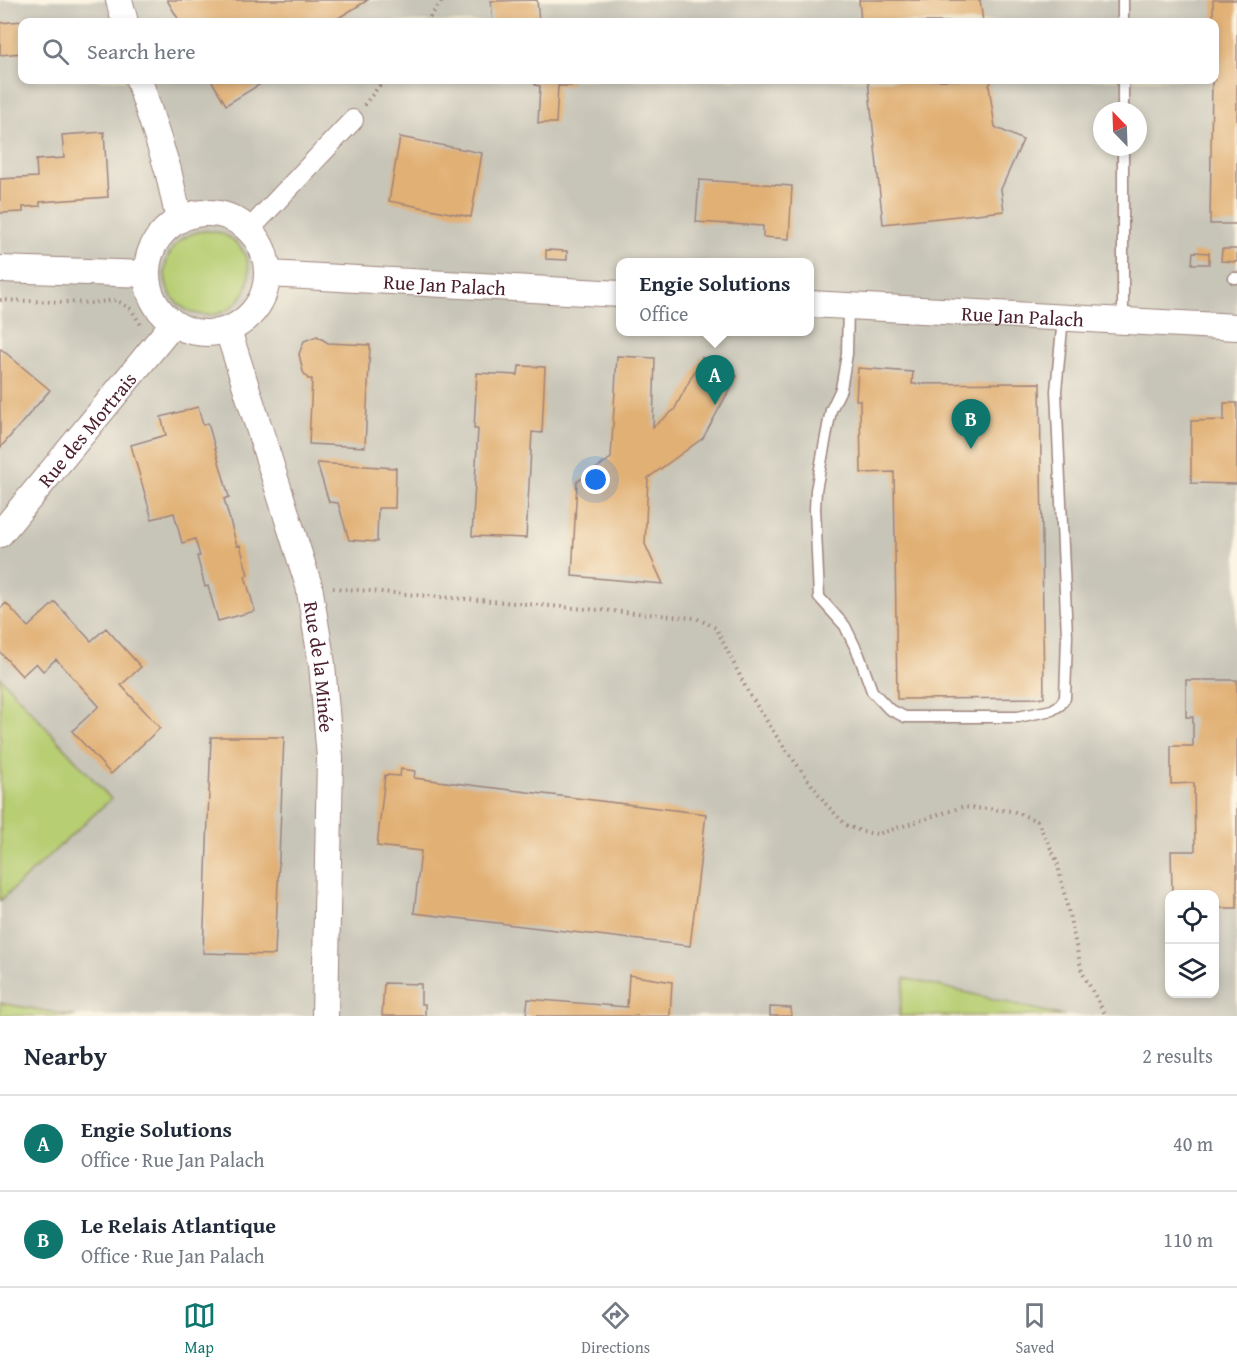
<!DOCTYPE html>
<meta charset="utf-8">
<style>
:root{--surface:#fff;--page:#f6f6f7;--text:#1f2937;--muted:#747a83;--line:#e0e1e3;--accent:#0f766e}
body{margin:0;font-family:"Gentium Book Plus",serif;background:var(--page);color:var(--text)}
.controls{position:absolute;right:18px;bottom:18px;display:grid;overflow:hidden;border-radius:12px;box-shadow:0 3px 9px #0003}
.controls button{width:54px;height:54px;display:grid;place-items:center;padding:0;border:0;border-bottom:2px solid var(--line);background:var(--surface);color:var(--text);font:30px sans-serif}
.compass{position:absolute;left:1093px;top:102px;width:54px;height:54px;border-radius:50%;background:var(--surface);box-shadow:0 3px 9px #0003;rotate:337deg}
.you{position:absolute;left:596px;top:480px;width:21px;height:21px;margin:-15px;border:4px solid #fff;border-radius:50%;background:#1a73e8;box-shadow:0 0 0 9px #1a73e833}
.badge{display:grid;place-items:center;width:39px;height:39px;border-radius:50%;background:var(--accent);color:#fff;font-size:20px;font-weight:700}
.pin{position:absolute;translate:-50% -50px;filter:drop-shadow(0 2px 3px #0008)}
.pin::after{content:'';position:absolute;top:32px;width:21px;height:18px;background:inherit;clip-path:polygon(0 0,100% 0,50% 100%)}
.popup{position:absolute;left:616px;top:258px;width:198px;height:78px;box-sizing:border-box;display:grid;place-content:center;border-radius:12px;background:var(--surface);filter:drop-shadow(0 2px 4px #0005);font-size:20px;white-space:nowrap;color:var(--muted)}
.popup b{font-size:22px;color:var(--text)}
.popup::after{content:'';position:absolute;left:50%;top:100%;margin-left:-12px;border:12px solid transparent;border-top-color:var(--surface)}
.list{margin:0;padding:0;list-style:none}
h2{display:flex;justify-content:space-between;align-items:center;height:78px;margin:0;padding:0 24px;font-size:26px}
h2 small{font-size:20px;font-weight:400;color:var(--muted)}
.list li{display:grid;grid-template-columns:39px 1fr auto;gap:18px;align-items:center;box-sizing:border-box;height:96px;padding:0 24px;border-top:2px solid var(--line)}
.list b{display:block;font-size:22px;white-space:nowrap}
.list p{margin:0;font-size:20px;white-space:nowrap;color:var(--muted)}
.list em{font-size:20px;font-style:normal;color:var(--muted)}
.icon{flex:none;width:33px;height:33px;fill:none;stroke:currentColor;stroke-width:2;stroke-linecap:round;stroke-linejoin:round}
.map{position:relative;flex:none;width:1237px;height:1016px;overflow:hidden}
.search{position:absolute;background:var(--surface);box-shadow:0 3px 9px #0003;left:18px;right:18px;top:18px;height:66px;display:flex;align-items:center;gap:15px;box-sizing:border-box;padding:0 21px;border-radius:12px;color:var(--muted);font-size:22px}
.sheet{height:270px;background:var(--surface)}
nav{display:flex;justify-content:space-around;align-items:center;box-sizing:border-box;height:84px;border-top:2px solid var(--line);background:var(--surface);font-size:16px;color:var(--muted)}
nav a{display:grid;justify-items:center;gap:3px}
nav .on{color:var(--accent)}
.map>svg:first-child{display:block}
.industrial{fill:#c7c5b8;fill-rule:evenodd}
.green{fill:#b7ce73;stroke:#80764f;stroke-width:1.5}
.building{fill:#e1b075}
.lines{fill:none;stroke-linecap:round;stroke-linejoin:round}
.service-casing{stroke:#9e847c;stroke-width:13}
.minor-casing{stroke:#9e847c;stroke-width:22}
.tertiary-casing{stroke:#9e847c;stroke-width:28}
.path{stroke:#9e847c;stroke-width:4;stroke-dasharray:1.5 4.5;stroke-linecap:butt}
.service{stroke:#fff;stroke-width:10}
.minor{stroke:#fff;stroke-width:20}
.tertiary{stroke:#fff;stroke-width:26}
.labels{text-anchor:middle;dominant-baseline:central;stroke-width:4.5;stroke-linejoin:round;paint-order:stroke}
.street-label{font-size:20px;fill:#4a1f2b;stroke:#fcf5e5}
</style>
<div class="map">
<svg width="1237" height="1016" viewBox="0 0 1237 1016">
<rect width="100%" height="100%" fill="#fcf5e5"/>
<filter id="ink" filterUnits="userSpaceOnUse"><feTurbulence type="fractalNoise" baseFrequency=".0167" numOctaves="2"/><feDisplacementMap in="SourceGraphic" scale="12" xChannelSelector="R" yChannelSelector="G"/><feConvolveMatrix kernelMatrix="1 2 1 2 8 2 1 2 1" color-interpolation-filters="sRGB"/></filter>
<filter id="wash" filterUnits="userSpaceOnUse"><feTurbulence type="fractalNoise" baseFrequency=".008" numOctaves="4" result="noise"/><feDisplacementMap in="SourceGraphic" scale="24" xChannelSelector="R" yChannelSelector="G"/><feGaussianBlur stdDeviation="1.35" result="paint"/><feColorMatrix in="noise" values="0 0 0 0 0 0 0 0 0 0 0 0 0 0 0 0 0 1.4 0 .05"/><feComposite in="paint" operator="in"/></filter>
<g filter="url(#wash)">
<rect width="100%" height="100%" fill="#f2e8cd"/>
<path class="industrial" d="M0,0H1237V1016H1064L905,978L899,1016H75L0,1003V901L111,799L0,677ZM22,22H1214V80H22ZM1102,111H1138V147H1102ZM620,262H810V332H620ZM1170,894H1214V994H1170Z"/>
<path class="green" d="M165 273a42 42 0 1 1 84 0a42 42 0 1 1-84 0Z
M0,677L111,799L0,901Z
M905,978L1064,1016H899Z
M0,1003L75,1016H0Z"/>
<g id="blocks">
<path class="building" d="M167,0H368L335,20L337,22H180Z
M537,0L539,22H493L491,1Z
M859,0H980L983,22H861Z
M1213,0H1237V224H1210L1212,80H1214Z
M22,21V53L0,55V23Z
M211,80H267L226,105Z
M535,80H571V86H558L556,123H538L540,86L535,85Z
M868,80H992L989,86L995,127L1023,140L1001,189L1004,211L883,224Z
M104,132L108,197L40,202V206L23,207V212L0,213V179L37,177L36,160L64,158L62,135Z
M400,137L482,153L471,217L389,201Z
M699,180L792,186L789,239L763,237V226L696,222Z
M1222,249H1237V262L1221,261Z
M546,250L567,251V260L546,259Z
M1193,252L1209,253V264H1192Z
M317,336L328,343L370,345L365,447L309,444L312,379H308L303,372L299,354L304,341Z
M1,349L50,390L0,448V350Z
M617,356L655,358L653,427L674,410L702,357L737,376L703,438L648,478L645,544L663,584L572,576L577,482L611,458Z
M519,366L545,367L542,433L532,432L526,538L472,536L478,429H474L477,373L518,375Z
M858,368L913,372L912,384L1040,383L1044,698L897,699L894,472L861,473L860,400H856Z
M1224,403H1237V484L1191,483V421L1224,420Z
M198,407L203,425L208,423L229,497L224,499L237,546L240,545L248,575L245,576L255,611L218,621L208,586L205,587L197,556H200L195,539L182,543L174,513L152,519L131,445L166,435L161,417Z
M317,463L396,468L395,508H378L377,542L349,540L338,503L329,502Z
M55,602L91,641L106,628L141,667L121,685L160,728L111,774L72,731L99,706L56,659L43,671L36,663L22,676L0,652V609L6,603L28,627Z
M1186,680H1237V908H1214V894H1195V891H1172L1171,851H1195L1194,783L1171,784V746H1193V717H1186Z
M211,737H284L275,955L203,953Z
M401,769L415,771L414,778L706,814L690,946L414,913L421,851L377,846L385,775L400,776Z
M629,975L672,982L670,1016H526L528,999L627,1007Z
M384,983L421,984V1004H425V1016H382Z
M770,1007L791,1008V1016H770Z"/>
</g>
</g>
<g filter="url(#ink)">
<use href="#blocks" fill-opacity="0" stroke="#9e847c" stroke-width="1.5"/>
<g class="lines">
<defs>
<path id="service" d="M1123,22V0
M1123,111V80
M1234,278H1237
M848,306L847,354L841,389L831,410L816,490L815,509L819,597L845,626L859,655L872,691L889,709L905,717H1018L1052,710L1060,705L1065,698L1067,636L1056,391L1063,318
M1123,321V147"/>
<path id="minor" d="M249,230L353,120"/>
<g id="tertiary">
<path d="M119,0L125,22"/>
<path d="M139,80L168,170L179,220"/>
<circle cx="207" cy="273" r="60"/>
<path d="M0,269L147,274"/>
<path id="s1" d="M269,274L620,294"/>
<path id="s2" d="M810,304L1237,327"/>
<path id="s3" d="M228,330L309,586L322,664L330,758L325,1016"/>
<path id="s4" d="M0,534L173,324"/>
</g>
</defs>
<use href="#service" class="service-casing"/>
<use href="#minor" class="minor-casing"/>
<use href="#tertiary" class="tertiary-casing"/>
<path class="path" d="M426,22L443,0
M364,105L384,80
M0,300L91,303L116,300L131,309L141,325
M333,588L696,618L716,628L748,692L781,743L826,804L846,825L862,832L878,834L962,807L1013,811L1037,821L1057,861L1082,972L1106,1016"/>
<use href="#service" class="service"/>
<use href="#minor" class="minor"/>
<use href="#tertiary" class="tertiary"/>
</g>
</g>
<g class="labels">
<g class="street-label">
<text stroke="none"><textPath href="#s1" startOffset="176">Rue Jan Palach</textPath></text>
<text stroke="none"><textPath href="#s2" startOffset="213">Rue Jan Palach</textPath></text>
<text stroke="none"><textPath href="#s4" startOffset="136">Rue des Mortrais</textPath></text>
<text stroke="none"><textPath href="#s3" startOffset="350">Rue de la Minée</textPath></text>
</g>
</g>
</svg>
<div class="controls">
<button><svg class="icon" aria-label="locate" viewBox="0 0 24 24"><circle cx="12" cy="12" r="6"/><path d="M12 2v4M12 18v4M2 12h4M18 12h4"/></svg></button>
<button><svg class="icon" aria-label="layers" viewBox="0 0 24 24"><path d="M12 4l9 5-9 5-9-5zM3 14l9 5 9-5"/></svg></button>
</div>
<svg class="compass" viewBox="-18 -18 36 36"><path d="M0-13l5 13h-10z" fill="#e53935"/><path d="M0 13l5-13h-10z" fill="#747a83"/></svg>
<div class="you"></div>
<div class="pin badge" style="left:715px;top:405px">A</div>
<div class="popup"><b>Engie Solutions</b>Office</div>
<div class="pin badge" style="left:971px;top:449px">B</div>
<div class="search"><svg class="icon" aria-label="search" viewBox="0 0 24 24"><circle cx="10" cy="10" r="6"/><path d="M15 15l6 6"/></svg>Search here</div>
</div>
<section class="sheet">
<h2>Nearby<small>2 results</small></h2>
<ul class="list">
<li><span class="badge">A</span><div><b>Engie Solutions</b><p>Office · Rue Jan Palach</p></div><em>40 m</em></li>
<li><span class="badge">B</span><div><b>Le Relais Atlantique</b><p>Office · Rue Jan Palach</p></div><em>110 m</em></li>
</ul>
</section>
<nav>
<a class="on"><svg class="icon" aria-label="map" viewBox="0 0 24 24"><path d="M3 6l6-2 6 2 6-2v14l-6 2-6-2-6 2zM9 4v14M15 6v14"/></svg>Map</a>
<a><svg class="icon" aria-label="directions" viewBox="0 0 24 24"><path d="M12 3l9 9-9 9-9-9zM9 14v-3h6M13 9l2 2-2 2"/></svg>Directions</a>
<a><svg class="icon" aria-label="saved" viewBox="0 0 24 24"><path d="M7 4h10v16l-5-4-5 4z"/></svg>Saved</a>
</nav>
